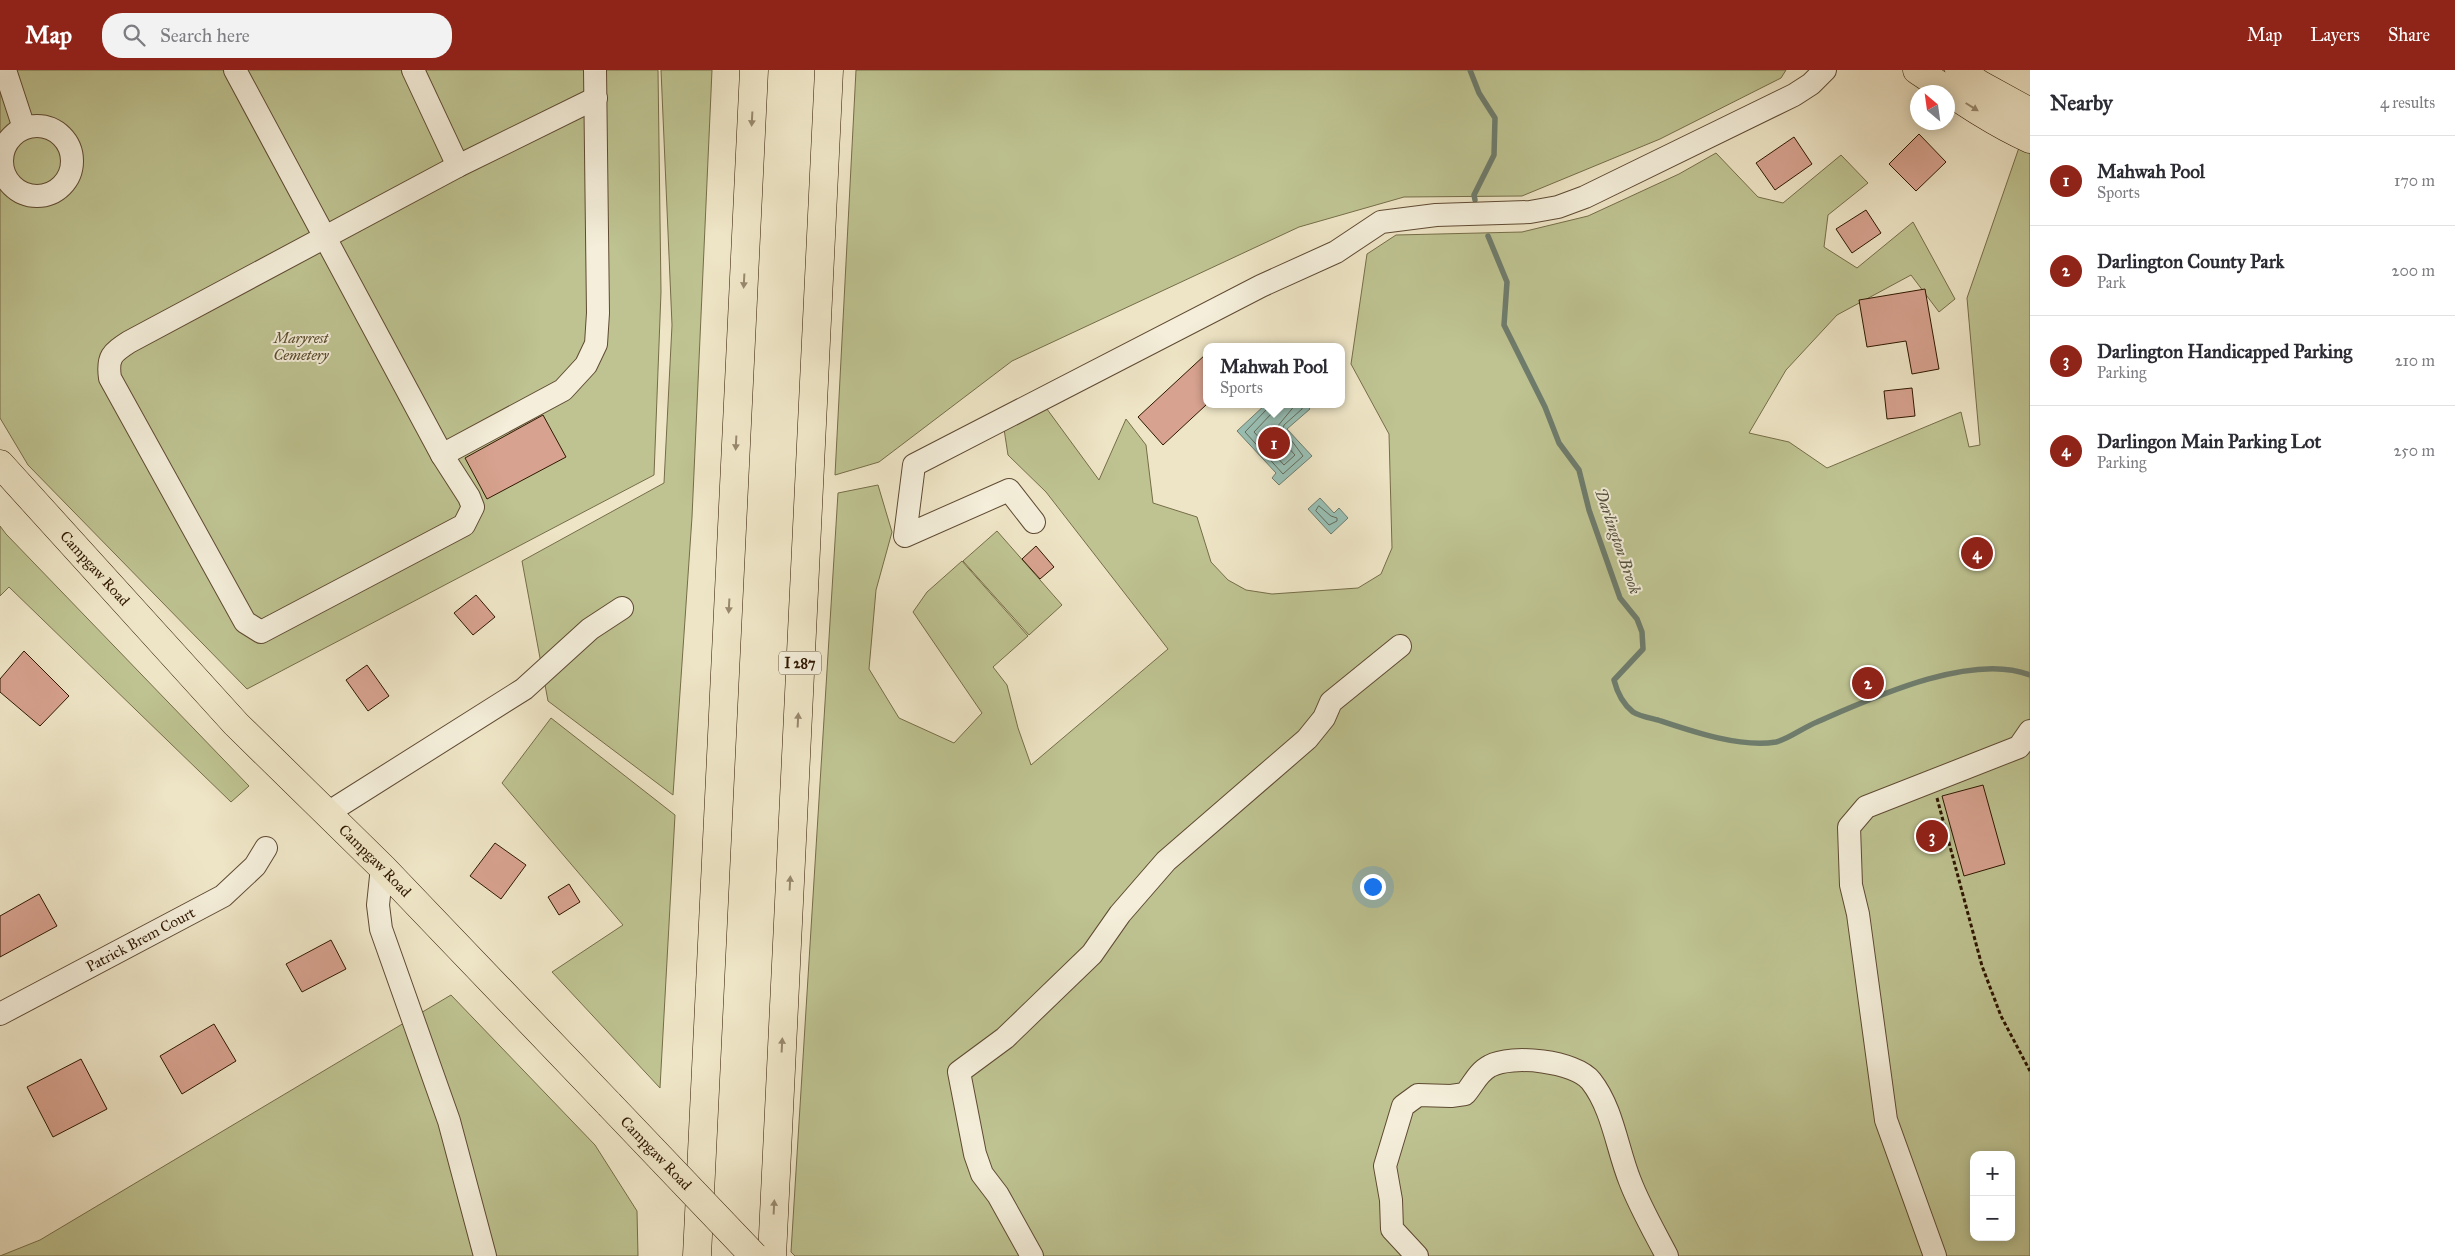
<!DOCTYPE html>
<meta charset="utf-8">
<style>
:root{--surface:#fff;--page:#f2f2f3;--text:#2b2b33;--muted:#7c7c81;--line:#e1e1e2;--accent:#8f2418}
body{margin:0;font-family:"IM FELL Great Primer",serif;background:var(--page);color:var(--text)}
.controls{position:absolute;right:15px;bottom:15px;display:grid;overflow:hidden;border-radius:10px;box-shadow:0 2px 12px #0003}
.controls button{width:45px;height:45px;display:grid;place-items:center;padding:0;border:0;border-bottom:1px solid var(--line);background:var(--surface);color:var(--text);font:25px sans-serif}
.compass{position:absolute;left:1910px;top:15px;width:45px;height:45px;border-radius:50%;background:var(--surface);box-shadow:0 2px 12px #0003;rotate:331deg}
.you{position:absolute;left:1372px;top:816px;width:18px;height:18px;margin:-12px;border:4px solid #fff;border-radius:50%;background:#1a73e8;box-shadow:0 0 0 8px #1a73e833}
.badge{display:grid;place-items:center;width:32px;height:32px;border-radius:50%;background:var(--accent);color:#fff;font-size:16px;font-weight:700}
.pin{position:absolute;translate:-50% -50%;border:2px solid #fff;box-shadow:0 1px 5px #0006}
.popup{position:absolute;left:1203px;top:273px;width:142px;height:65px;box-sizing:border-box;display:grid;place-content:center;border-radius:10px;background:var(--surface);filter:drop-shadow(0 1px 4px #0005);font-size:16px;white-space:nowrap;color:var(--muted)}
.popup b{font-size:19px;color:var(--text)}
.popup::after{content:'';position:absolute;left:50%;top:100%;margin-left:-10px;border:10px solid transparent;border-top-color:var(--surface)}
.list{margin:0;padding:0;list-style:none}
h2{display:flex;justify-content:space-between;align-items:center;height:65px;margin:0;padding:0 20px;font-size:21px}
h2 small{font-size:16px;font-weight:400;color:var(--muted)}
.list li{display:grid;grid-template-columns:32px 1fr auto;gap:15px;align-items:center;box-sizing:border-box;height:90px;padding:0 20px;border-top:1px solid var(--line)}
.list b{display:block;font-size:19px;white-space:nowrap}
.list p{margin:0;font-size:16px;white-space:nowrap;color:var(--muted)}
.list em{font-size:16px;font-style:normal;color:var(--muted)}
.icon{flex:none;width:28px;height:28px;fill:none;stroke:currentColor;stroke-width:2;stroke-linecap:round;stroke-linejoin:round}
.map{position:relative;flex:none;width:2030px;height:1186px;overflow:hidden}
header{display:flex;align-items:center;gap:30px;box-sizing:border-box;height:70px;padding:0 25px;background:var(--accent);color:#fff}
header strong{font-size:24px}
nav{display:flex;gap:28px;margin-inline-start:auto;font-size:18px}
.search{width:350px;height:45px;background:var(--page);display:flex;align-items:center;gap:12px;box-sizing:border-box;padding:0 18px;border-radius:20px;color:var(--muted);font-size:19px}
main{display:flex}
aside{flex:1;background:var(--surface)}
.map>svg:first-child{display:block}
.green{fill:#bec391;stroke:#766d48;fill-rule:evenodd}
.water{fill:#99bfb4;stroke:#6f7c6c}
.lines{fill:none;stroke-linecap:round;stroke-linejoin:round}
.shore{stroke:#646b5a;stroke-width:1}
.stream{stroke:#6f7c6c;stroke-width:5.5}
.building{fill:#d7a28f;stroke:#2f1700}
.minor-casing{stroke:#5f4a32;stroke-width:24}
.major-casing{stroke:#2f1700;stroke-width:29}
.highway-casing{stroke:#2f1700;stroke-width:29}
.path{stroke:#2f1700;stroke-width:3;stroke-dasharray:4 2.5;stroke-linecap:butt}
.minor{stroke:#f4eeda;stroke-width:22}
.major{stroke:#eee5c6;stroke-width:28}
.highway{stroke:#eee5c6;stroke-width:28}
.major-bridge-casing{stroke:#2f1700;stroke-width:29;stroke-linecap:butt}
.major-bridge{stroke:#eee5c6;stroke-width:28}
.oneway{fill:#98886d}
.labels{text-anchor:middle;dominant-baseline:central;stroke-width:4;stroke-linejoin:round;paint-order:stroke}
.shield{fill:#f4eeda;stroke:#6a5841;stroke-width:1}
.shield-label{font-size:14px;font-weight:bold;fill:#2f1700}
.park-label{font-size:15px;font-style:italic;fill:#5a4b2c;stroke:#f4eeda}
.street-label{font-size:15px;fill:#2f1700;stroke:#f4eeda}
.water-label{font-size:16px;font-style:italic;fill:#54523f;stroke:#f4eeda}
</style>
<header>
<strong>Map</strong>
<div class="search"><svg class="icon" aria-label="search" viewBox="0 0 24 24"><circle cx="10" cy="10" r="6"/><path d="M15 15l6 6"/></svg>Search here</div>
<nav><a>Map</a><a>Layers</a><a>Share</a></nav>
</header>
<main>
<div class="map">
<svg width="2030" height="1186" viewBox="0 0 2030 1186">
<rect width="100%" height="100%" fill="#eee5c6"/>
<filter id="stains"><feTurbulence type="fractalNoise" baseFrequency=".004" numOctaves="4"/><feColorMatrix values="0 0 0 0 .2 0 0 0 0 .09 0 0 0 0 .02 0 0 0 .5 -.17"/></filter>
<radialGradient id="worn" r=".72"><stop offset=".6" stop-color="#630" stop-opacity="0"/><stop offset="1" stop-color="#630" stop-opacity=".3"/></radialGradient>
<path class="green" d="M0,0H658L661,222L654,405L247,619L28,395L0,348Z
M661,0H712L692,447L673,725L548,631L522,491L664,413L672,255Z
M856,0H1786L1781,8L1660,69L1522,126L1404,127L1299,157L1012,291L879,392L835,405Z
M2023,66L2030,69V1186H795L791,1182L838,423L878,415L892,462L876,520L869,599L899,648L954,673L982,643L913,542L927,522L962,491L1028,566L993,597L1007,615L1018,658L1031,695L1168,579L1046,422L1008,385L1004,359L1044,335L1099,410L1126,349L1146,375L1153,433L1197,447L1211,492L1228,510L1246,520L1272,524L1358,518L1381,504L1392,478L1389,364L1351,294L1367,184L1396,165L1522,162L1588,146L1679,104L1716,83L1758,127L1783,133L1841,85L1868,113L1828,145L1824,177L1857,198L1913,152L1955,229L1939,242L1911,205L1837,245L1786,300L1749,363L1789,372L1827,398L1961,342L1969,377L1980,375L1967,228ZM1974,1085H2011V1167H1974Z
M0,456L6,464L249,716L231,732L9,517L0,526Z
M997,461L1062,535L1029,565L963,491Z
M551,648L675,745L660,1018L552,902L623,855L502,713Z
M451,925L595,1075L637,1141L638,1186H0L40,1170Z"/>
<path class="water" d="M1266,334H1306L1310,339L1287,359L1312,386L1279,415L1272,408L1276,403L1237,361Z
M1320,428L1334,443L1339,438L1348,448L1331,464L1308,439Z"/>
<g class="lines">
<path class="shore" d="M1269,334L1267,339L1245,362L1283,404L1303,386L1283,359L1284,355L1302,339L1303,334
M1275,334L1272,343L1254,362L1284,395L1295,385L1278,366L1277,357L1296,334
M1319,436L1331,446L1337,448V451L1329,455L1316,441Z"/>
<path class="stream" d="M1470,0L1479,23L1495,48L1494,85L1474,125L1475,130
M1488,166L1507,212L1504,255L1545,337L1559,373L1579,400L1589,440L1620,528L1637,549L1642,562L1643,579L1614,610C1617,622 1623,634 1633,642C1639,646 1650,648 1658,650C1691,661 1740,678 1776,672C1789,669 1804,657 1817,652C1872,628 1971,582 2030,605"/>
</g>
<path class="building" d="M1919,64L1946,92L1916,121L1889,94Z
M1794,67L1812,94L1775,120L1756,93Z
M1866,140L1881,163L1852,183L1836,159Z
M1925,219L1939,299L1912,304L1906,271L1867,277L1859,230Z
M1206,284V335L1163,375L1138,347Z
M1912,318L1915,346L1887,349L1884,321Z
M543,345L566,387L487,429L465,388Z
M1036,476L1054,497L1040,509L1022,489Z
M476,525L495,547L473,565L454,543Z
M24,581L69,626L40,656L0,622V609Z
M367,595L389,626L368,641L346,610Z
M1983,715L2005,794L1964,806L1942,726Z
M495,773L526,795L501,829L470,806Z
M569,814L580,832L559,845L548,827Z
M39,824L57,856L0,887V846Z
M331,870L346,899L302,922L286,894Z
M214,954L236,991L182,1024L160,986Z
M81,989L107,1039L53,1067L27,1017Z"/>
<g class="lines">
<defs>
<g id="minor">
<path d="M5,0L24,58"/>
<path d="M235,0L442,385L563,320L586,295L596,274L598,243L595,0"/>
<path d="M413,0L458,96"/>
<circle cx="37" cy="91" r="35"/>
<path d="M442,385L469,427L473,437L464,455L261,562L245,552L110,308C107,287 112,283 129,272L458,96L596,28"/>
<path d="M1034,452L1009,420L905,466L914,395L1261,216L1336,182L1381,152L1436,145L1530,142L1558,137L1585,127L1794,25L1811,14L1825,0"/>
<path d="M326,744L524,619L590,559L622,538"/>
<path d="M382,797L378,835L381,859L449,1051L485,1186"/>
<path id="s1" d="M0,944L223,826L255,796L266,778"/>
<path d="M1032,1186L998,1125L982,1104L975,1084L959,1002L1005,968L1092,884L1120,844L1166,791L1307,669L1324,648L1331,632L1400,576"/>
<path d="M1417,1186L1392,1159L1391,1130L1385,1096L1403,1036L1418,1025L1451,1026L1465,1024C1473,1015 1478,1002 1490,996C1512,984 1575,991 1591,1011C1613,1039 1617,1079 1630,1111C1640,1137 1654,1161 1667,1186"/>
<path d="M1935,1186L1886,1050L1858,844L1851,815L1849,757L1866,737L2019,677L2030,661"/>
</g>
<g id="major">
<path d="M1917,0C1954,25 1990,51 2030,69"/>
<path d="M1959,0L1979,14L2030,42"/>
<path id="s2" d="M0,394L236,654L382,797L609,1034"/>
</g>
<path id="highway" d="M697,1186L754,0
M772,1186L829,0"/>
</defs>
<use href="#minor" class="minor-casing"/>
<use href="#major" class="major-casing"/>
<use href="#highway" class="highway-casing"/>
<path class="path" d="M1937,728L1982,896L2001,946L2030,1001"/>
<use href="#minor" class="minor"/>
<use href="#major" class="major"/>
<use href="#highway" class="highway"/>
<defs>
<g id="major-bridge">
<path id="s3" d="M609,1034L754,1186"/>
</g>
</defs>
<use href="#major-bridge" class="major-bridge-casing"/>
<use href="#major-bridge" class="major-bridge"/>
</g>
<defs><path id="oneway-solid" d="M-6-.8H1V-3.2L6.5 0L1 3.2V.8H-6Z" transform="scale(1.25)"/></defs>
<g class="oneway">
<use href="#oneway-solid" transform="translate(1972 37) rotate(32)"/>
<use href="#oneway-solid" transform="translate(752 49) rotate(93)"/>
<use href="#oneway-solid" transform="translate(744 211) rotate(93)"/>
<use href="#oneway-solid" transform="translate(736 373) rotate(93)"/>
<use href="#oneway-solid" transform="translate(729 536) rotate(93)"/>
<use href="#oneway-solid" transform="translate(798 650) rotate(-87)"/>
<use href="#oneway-solid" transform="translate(790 813) rotate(-87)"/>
<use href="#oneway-solid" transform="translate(782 975) rotate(-87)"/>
<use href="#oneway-solid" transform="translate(774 1137) rotate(-87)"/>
</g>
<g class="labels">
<rect class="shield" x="779" y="581.5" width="42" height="23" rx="4"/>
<g class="shield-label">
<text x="800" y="593">I 287</text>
</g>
<g class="park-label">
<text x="301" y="268">Maryrest<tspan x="301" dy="17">Cemetery</tspan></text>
</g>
<g class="street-label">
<text stroke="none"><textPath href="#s2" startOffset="141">Campgaw Road</textPath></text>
<text stroke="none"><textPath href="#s2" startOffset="546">Campgaw Road</textPath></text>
<text stroke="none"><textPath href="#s1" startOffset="159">Patrick Brem Court</textPath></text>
<text stroke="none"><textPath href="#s3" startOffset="68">Campgaw Road</textPath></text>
</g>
<g class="water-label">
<text transform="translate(1618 471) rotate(71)">Darlington Brook</text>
</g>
</g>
<rect width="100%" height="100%" filter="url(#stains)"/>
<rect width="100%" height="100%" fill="url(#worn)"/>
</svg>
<div class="controls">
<button>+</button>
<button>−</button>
</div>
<svg class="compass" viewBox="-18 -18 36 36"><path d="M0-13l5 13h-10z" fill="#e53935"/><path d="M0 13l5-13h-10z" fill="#7c7c81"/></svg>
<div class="you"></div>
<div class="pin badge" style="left:1274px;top:373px">1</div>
<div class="popup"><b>Mahwah Pool</b>Sports</div>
<div class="pin badge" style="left:1868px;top:613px">2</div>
<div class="pin badge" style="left:1932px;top:766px">3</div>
<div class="pin badge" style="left:1977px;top:483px">4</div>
</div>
<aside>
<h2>Nearby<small>4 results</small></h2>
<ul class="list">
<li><span class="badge">1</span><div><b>Mahwah Pool</b><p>Sports</p></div><em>170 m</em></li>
<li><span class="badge">2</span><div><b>Darlington County Park</b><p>Park</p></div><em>200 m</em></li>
<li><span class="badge">3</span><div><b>Darlington Handicapped Parking</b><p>Parking</p></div><em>210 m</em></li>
<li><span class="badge">4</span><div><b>Darlingon Main Parking Lot</b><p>Parking</p></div><em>250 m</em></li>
</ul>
</aside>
</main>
